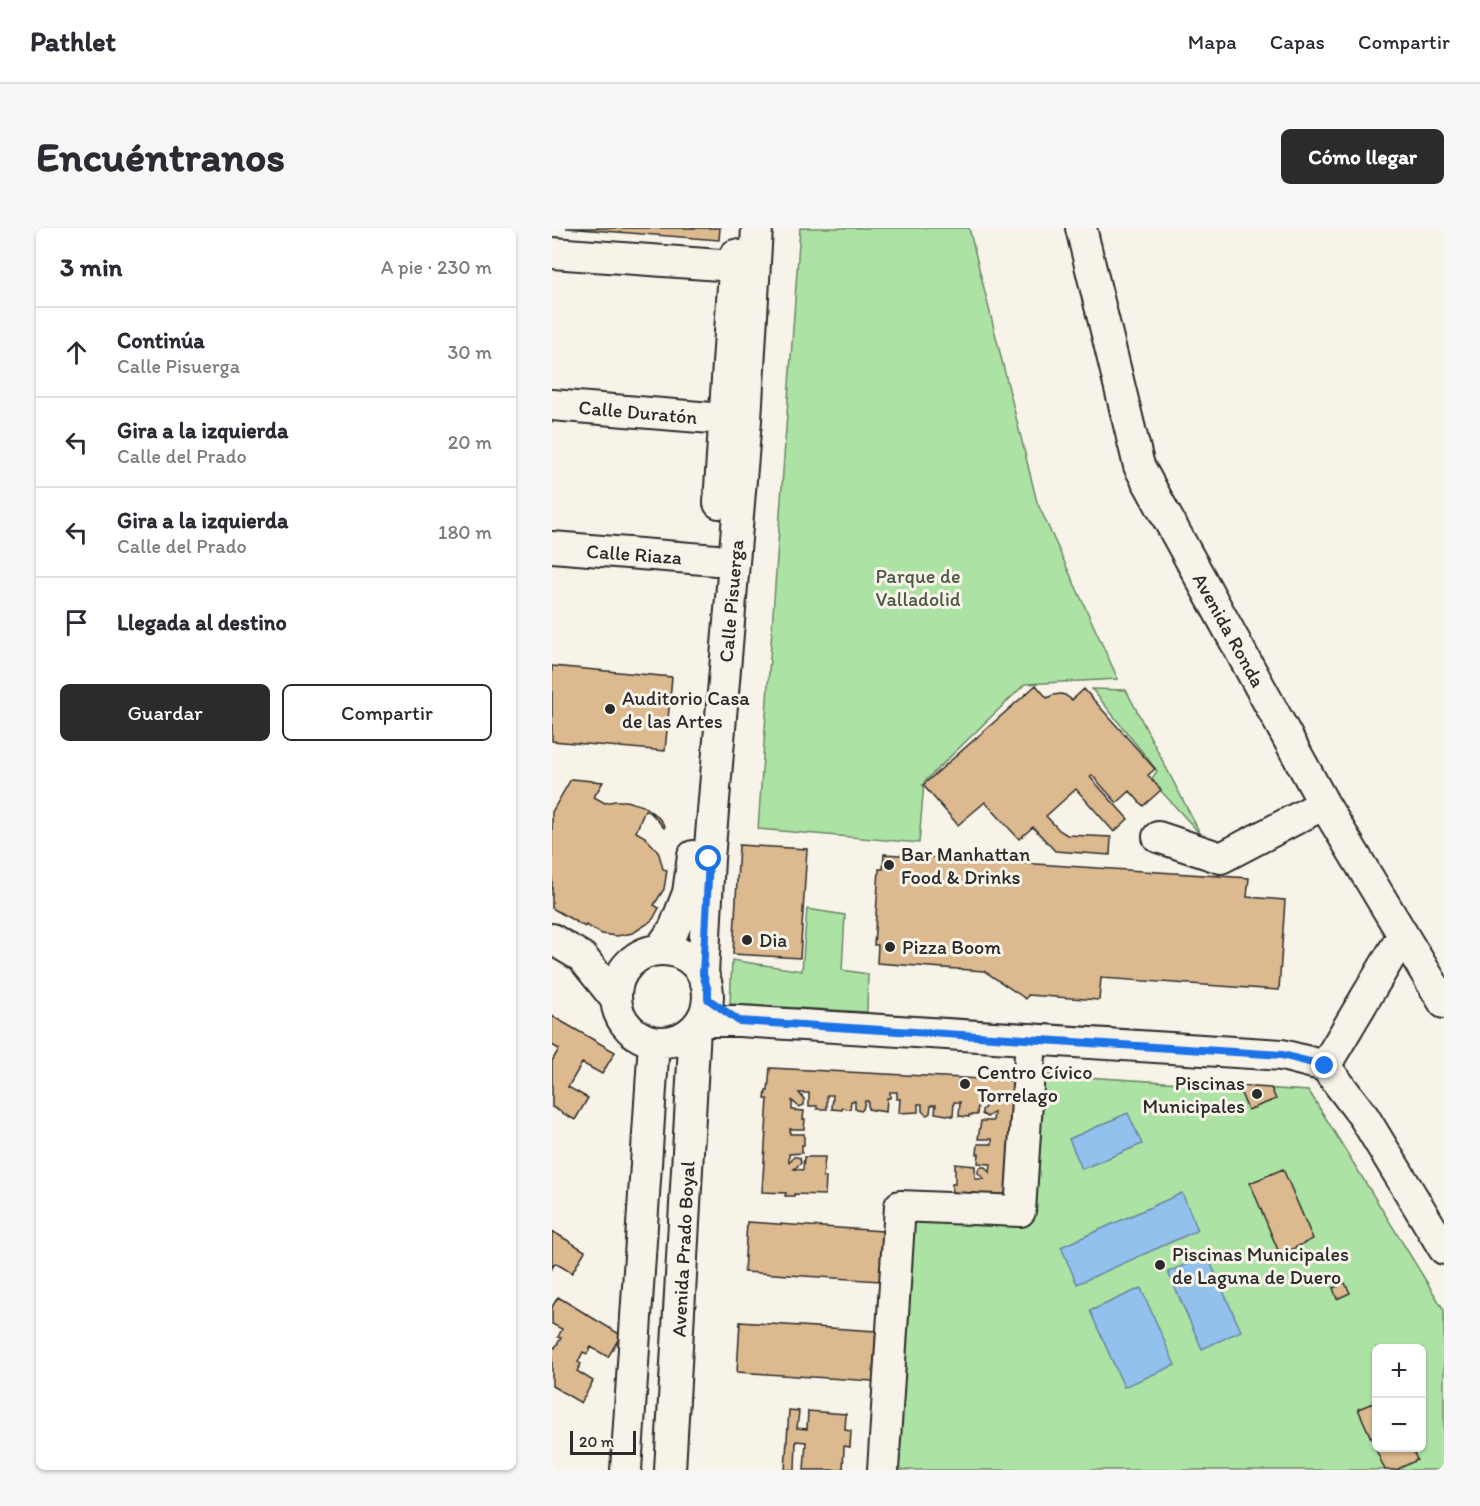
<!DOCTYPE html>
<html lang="es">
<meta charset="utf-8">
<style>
:root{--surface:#fff;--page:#f7f7f7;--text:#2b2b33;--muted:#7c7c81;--line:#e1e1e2;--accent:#2b2b2b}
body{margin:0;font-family:Itim,sans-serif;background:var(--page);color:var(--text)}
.controls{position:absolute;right:18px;bottom:18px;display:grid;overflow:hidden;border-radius:9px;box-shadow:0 2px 4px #0004}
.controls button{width:54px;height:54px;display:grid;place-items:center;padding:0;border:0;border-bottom:2px solid var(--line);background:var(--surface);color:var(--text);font:30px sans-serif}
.scale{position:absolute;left:18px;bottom:15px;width:66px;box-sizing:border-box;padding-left:6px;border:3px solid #2b2b2b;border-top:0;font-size:16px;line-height:21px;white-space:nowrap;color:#2b2b2b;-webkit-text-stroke:4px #f7f3e8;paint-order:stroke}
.stop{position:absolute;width:18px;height:18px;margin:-14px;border:4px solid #1a73e8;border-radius:50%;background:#fff}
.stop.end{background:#1a73e8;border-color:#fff;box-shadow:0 2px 6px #0008}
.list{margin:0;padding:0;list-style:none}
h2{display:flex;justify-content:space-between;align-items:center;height:78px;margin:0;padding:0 24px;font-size:26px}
h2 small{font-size:20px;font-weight:400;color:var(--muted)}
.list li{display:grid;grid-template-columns:39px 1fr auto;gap:18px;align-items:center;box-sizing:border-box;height:90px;padding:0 24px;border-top:2px solid var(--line)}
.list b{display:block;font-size:22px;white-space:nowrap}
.list p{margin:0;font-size:20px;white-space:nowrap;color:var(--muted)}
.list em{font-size:20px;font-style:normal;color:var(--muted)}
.actions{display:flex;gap:12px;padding:18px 24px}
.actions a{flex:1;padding:14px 0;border:2px solid var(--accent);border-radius:9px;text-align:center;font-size:21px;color:var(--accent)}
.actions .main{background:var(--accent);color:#fff}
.icon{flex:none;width:33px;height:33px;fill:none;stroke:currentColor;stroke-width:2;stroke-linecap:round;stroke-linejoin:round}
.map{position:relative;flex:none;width:892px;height:1242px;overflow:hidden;border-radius:9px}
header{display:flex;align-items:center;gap:36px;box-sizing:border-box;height:84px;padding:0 30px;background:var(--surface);border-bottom:2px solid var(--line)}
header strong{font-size:28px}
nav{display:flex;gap:33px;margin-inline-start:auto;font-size:21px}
.intro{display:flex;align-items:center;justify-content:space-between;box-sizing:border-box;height:144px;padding:0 36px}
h1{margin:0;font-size:42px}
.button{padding:15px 27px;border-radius:9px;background:var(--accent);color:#fff;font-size:21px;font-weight:700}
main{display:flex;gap:36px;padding:0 36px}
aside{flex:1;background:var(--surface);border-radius:9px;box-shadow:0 2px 4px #0004}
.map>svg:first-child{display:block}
.green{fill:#ace2a4;stroke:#6c8668;stroke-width:1.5;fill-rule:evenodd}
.water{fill:#92c1ed;stroke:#69859f;stroke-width:1.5}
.building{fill:#dcb98e;stroke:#2b2b2b;stroke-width:1.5}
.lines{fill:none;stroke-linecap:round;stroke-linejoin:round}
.minor-casing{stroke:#2b2b2b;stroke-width:34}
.minor{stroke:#f7f3e8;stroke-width:30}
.route{stroke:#1a73e8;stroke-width:8}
.poi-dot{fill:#2b2b2b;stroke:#f7f3e8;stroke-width:2}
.labels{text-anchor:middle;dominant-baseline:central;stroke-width:6;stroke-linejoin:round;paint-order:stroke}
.street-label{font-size:20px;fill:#2b2b2b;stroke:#f7f3e8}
.park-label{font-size:20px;fill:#4b5949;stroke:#f7f3e8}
.poi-label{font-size:20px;fill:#2b2b2b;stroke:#f7f3e8;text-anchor:start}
</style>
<header>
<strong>Pathlet</strong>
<nav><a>Mapa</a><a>Capas</a><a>Compartir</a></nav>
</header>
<div class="intro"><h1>Encuéntranos</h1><a class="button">Cómo llegar</a></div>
<main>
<aside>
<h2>3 min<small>A pie · 230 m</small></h2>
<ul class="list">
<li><svg class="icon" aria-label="ahead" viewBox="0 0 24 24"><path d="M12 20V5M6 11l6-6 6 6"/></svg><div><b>Continúa</b><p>Calle Pisuerga</p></div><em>30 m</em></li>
<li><svg class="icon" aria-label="left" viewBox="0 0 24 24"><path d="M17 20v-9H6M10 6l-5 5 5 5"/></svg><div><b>Gira a la izquierda</b><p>Calle del Prado</p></div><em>20 m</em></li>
<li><svg class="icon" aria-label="left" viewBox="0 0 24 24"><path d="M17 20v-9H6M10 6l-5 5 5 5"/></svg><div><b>Gira a la izquierda</b><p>Calle del Prado</p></div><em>180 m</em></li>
<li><svg class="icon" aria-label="arrive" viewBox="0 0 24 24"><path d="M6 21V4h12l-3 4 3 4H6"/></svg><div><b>Llegada al destino</b></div></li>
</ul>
<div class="actions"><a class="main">Guardar</a><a>Compartir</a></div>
</aside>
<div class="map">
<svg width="892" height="1242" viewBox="0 0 892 1242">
<rect width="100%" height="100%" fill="#f7f3e8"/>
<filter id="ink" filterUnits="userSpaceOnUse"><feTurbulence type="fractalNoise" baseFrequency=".0167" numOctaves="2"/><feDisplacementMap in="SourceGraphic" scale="12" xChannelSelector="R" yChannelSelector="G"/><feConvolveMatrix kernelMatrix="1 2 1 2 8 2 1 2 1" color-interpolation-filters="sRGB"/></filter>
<g filter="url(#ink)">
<path class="green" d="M248,0H417L485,274L566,451L473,456L372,554L367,615L206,601Z
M540,461L574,462L649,607L599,552L605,543L603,540Z
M255,681L293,687L290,742L316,746L315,784L178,776L180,732L250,743Z
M485,846L757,863L892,1082V1242H339L356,986L475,992ZM824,1120H870V1220H824Z"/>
<path class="water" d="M576,885L590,916L530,941L517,911Z
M630,965L646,1002L525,1056L509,1019Z
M655,1027L689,1103L650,1121L616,1044Z
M589,1060L623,1137L572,1159L538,1083Z"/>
<path class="building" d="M14,0H168L167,12Z
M0,438L120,449L113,523L0,513Z
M484,457L495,470L501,467L509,466L513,467L520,472L532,461L603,541L596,547L609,562L591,578L578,563L565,575L540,547L538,549L576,591L562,604L524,561L494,588L507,602L515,607L559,609L558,627L503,623L481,599L467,611L433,574L406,597L371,557Z
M19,551L51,554L42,569L53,575L63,573H74L91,578L106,589L113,598L112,600L100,586L93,582L84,604L93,609L103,620L107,626L111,641L115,642L112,661L102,677L107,680L101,691L95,696L81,705L65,708L50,706L34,697L33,699L0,680V584Z
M187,617L255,621L248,730L181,726Z
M332,626L697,650L695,669L733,672L727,762L549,750L547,772L476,767L474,771L432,743L325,735L326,717H322L327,641H331Z
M0,788L63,824L50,846L30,835L16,859L36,870L23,892L0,879V833L7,821L0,817Z
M218,840L468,853L461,977L399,974L400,956H403V936L423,938V951H432L426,945V942L429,939H433L438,945L439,936L426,935L427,926H425L426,916H440V911H426L429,893H441L442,884L435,889L430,886V882L436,876L426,875L425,887H417V889L407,888L408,874H402L401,888L383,885L384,877H379L378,885L375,887L373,886L370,883V876H366V884L347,885L348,871H345V864H338V870H335L334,884L316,881V873H313L311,881L309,883L305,882L303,880V873H299L298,881L290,880V882L280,881L281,867H275V881H265V878H257V865H247L252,871V877L247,879L240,873V882L252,883L251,891H253L252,901H238V906H252V917H250V925L237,926V934L242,929H245L248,930L249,935L242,941L251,942L252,929H273L271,949H274L273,967L242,966V968H233L234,965L210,964L216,871H213L214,863H216Z
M686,858L719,860L724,871L696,882Z
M731,941L761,1011L728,1027L698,955Z
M195,994L331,1003L328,1053L192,1044Z
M0,1003L33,1023L20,1045L3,1035L0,1040Z
M793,1055L798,1065L785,1071L781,1060Z
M6,1069L69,1107L56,1129L39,1119L35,1126L31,1124L26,1134L29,1136L25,1143L41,1153L29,1175L0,1158V1118L3,1120L9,1110L6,1109L10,1101L0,1096V1079Z
M188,1094L324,1103L321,1153L185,1144Z
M824,1174V1212L823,1209L819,1210L806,1181Z
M237,1182L247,1183L245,1200L255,1201L256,1183L294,1186L293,1202L299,1203L298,1219L292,1218L291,1242H252L254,1214L244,1213L243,1242H233Z
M824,1215V1220H860L865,1232L844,1242H833L822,1217Z"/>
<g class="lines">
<defs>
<path id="minor" d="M529,0L587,238L772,576L892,775
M0,25L182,38
M0,177L172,191
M167,275L183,27
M0,319L164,332
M606,609L669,630L772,576
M0,711L30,729L63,770
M64 768a46 46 0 1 1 92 0a46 46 0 1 1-92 0Z
M107,722L122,701L136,665L141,628
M151,746L157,631L194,192L205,0
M149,793H187L730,827L773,838L812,889L892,1021
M773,838L848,712L850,705
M74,1242L102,814
M118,1242L143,800
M331,1242L348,978L468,983L479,811"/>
</defs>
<use href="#minor" class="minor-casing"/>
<use href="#minor" class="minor"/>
</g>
</g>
<g class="lines" filter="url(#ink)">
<path class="route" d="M157,631L151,746L156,763V771L187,793L730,827L773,838"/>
</g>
<g class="poi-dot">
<circle cx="58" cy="481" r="6"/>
<circle cx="337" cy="637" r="6"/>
<circle cx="195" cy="712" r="6"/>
<circle cx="338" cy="719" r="6"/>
<circle cx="413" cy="856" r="6"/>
<circle cx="705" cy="866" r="6"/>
<circle cx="608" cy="1037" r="6"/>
</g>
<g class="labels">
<g class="street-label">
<text transform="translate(86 184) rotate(5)">Calle Duratón</text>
<text transform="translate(82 326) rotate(4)">Calle Riaza</text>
<text transform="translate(179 373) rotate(-85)">Calle Pisuerga</text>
<text transform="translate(677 402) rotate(61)">Avenida Ronda</text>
<text transform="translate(131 1021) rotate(-87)">Avenida Prado Boyal</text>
</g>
<g class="park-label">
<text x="366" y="348">Parque de<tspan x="366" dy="23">Valladolid</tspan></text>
</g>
<g class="poi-label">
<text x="70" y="470">Auditorio Casa<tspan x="70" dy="23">de las Artes</tspan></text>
<text x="349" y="626">Bar Manhattan<tspan x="349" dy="23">Food &amp; Drinks</tspan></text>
<text x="207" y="712">Dia</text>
<text x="350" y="719">Pizza Boom</text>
<text x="425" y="844">Centro Cívico<tspan x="425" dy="23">Torrelago</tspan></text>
<text x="693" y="855" text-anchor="end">Piscinas<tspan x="693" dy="23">Municipales</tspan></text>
<text x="620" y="1026">Piscinas Municipales<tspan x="620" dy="23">de Laguna de Duero</tspan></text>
</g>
</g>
</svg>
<div class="controls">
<button>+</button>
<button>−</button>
</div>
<div class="scale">20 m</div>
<div class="stop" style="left:157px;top:631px"></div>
<div class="stop end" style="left:773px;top:838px"></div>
</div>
</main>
